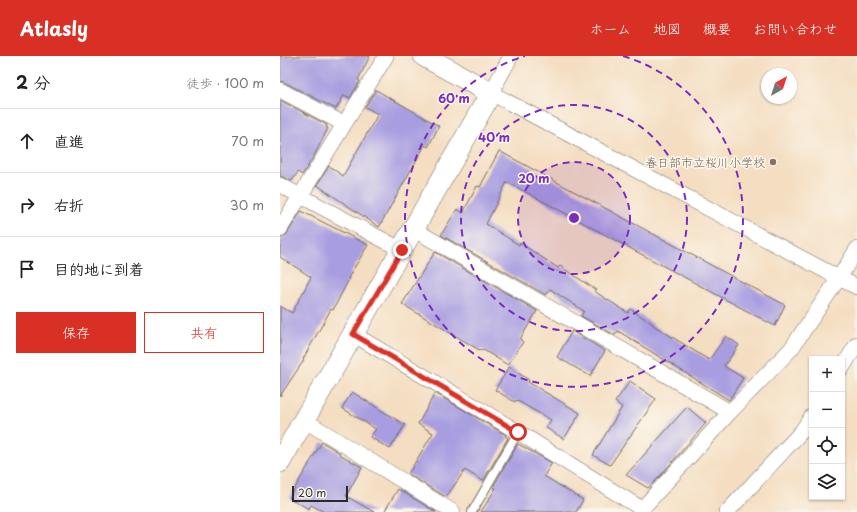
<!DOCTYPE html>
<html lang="ja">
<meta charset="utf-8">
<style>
:root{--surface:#fff;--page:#f2f2f2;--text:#202124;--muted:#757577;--line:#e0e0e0;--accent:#d93025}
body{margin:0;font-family:"Playpen Sans","Klee One",sans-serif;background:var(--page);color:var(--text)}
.controls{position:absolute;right:12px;bottom:12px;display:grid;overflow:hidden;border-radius:0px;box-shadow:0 1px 3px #0004}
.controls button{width:36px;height:36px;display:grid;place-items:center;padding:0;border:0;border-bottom:1px solid var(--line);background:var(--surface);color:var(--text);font:20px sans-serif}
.compass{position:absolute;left:481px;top:12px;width:36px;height:36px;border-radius:50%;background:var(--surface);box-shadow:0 1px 3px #0004;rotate:39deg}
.scale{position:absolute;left:12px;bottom:10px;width:56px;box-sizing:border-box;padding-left:4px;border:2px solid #2b2b2b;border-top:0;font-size:11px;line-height:14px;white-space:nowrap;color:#2b2b2b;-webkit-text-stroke:3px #fbf7ec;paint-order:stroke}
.stop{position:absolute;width:12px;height:12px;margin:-9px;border:3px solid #d93025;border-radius:50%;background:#fff}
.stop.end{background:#d93025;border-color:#fff;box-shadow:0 1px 4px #0008}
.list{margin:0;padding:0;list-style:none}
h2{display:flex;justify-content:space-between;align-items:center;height:52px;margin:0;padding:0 16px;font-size:17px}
h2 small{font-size:13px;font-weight:400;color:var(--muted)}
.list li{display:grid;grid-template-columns:26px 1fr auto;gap:12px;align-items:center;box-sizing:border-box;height:64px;padding:0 16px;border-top:1px solid var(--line)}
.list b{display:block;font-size:15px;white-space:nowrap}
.list em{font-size:13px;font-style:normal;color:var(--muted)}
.actions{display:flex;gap:8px;padding:12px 16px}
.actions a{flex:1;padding:9px 0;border:1px solid var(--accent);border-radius:0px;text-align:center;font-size:14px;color:var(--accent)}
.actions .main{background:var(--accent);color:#fff}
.icon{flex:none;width:22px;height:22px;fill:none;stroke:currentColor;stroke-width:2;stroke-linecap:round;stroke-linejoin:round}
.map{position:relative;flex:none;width:577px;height:456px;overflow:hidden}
header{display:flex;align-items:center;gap:24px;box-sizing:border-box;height:56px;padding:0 20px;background:var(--accent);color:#fff}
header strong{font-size:19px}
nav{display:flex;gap:22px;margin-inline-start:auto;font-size:14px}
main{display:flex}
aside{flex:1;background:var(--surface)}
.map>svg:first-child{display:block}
.building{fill:#a79de0}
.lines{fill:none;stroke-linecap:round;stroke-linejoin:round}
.lane-casing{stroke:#71695f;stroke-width:10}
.street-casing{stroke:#71695f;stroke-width:16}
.secondary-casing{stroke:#71695f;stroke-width:22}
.lane{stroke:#fff;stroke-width:8}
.street{stroke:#fff;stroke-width:15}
.secondary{stroke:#fff;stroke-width:21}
.route{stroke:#d93025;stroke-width:5}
.ring{fill:none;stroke:#7b2cbf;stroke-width:2;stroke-dasharray:7 5}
.education-dot{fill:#8d6e63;stroke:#fbf7ec;stroke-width:1.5}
.labels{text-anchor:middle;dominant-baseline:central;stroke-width:3;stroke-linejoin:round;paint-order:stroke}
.education-label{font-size:12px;fill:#785e54;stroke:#fbf7ec;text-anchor:end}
.centre{fill:#7b2cbf;stroke:#fbf7ec;stroke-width:2}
.ring-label{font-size:12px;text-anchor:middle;font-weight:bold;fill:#7b2cbf;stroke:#fbf7ec;stroke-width:3;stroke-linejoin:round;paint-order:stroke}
</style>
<header>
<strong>Atlasly</strong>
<nav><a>ホーム</a><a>地図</a><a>概要</a><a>お問い合わせ</a></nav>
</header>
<main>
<aside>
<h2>2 分<small>徒歩 · 100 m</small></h2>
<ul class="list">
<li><svg class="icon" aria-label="ahead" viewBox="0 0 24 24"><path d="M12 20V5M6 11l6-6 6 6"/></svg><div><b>直進</b></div><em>70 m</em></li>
<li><svg class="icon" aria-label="right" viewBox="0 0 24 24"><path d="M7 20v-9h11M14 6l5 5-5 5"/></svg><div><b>右折</b></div><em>30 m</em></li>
<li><svg class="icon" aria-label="arrive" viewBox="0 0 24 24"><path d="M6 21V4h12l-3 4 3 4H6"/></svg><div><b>目的地に到着</b></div></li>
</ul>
<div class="actions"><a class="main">保存</a><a>共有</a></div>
</aside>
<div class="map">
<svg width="577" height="456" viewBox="0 0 577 456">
<rect width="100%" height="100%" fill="#fbf7ec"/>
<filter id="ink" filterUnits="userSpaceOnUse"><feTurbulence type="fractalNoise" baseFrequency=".025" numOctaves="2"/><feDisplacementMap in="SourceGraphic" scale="8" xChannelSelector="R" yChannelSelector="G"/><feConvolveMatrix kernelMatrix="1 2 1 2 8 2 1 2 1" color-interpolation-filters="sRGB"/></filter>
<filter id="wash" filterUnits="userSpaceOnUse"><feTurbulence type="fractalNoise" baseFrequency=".012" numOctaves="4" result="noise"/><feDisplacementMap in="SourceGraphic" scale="16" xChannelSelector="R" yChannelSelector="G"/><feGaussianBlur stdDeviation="0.9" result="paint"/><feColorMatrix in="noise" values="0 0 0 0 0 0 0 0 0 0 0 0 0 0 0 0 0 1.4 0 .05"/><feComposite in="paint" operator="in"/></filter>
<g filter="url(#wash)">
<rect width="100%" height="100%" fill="#f4ddc0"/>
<g id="blocks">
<path class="building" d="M0,0H90L78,24L80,25L70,42L64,39L56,53L4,26L0,25Z
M96,34L159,70L148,91L145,89L99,171L37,129L49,110L63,120L98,58L85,51Z
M0,44L47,69L46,71L48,72L34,100L22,119L18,116L12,125L0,120Z
M219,95L505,249L495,270L227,126L206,168L239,189L240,187L278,212L280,210L316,234L314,235L348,257L350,253L373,268V269L429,304L446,280L459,289L444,310L463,322L449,344L338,275L335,279L301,260L304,255L270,233L266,239L161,179L177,153L183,157L197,130L200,131Z
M21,155L88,189L68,222L69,223L53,254L51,253L23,303L24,304L0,340V250L12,257L31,221L0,201V182L4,181L7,178Z
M155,196L257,255L240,283L243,286L228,309L202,293L201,295L122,248Z
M292,275L325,295L310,320L277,301Z
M229,311L249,324L248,326L300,357L284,383L266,372L271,364L236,344L235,346L215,334Z
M350,325L376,343L330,409L313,399L342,351L335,346Z
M72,336L125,369L110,393L90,381L96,373L62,352Z
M155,337L226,379L225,380L228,382L203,425L185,414L166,441L128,418L153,377L138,368Z
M407,351L426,367L380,420L368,432L346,419Z
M42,386L60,397L59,398L82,411L66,440L94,456H44L31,449L29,453L9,442Z
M238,388L272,407L264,420L303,444L296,456H201L216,432L213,431Z
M118,433L156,456H104Z"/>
</g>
</g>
<g filter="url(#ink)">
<use href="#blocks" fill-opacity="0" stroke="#71695f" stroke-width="1"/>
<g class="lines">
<defs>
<path id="lane" d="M192,456L238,376"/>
<path id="street" d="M231,0L211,37L559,222L577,231
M0,34L64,68
M0,129L122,194
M0,173L106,0
M133,173L450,356
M73,278L238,376L362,453
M562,312L577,288
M24,364L173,456
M359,456L450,356L511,293L559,222L577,193
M447,456L522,375L532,360"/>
<path id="secondary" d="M0,406L211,37L144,0"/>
</defs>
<use href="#lane" class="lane-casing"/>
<use href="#street" class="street-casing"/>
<use href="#secondary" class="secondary-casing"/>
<use href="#lane" class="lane"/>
<use href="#street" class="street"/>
<use href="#secondary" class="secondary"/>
</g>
</g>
<g class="lines" filter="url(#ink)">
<path class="route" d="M122,194L73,278L238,376"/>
</g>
<circle cx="294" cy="162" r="56" fill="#7b2cbf" fill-opacity=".12"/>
<g class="ring">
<circle cx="294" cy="162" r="56"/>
<circle cx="294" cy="162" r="113"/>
<path d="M343 0A169 169 0 1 1 245 0"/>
</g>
<circle class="education-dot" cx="493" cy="106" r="4"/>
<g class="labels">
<g class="education-label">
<text x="485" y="106">春日部市立桜川小学校</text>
</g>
</g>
<circle cx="294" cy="162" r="6" class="centre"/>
<g class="ring-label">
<text x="174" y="47">60 m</text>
<text x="214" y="86">40 m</text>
<text x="254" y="127">20 m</text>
</g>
</svg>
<div class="controls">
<button>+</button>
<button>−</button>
<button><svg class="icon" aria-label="locate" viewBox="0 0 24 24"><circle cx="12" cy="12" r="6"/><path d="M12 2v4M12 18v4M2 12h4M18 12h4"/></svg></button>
<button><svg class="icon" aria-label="layers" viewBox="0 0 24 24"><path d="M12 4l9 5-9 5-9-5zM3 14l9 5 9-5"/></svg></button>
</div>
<svg class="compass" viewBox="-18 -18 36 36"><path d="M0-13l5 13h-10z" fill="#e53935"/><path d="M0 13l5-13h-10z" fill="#757577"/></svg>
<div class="scale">20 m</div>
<div class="stop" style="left:238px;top:376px"></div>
<div class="stop end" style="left:122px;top:194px"></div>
</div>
</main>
